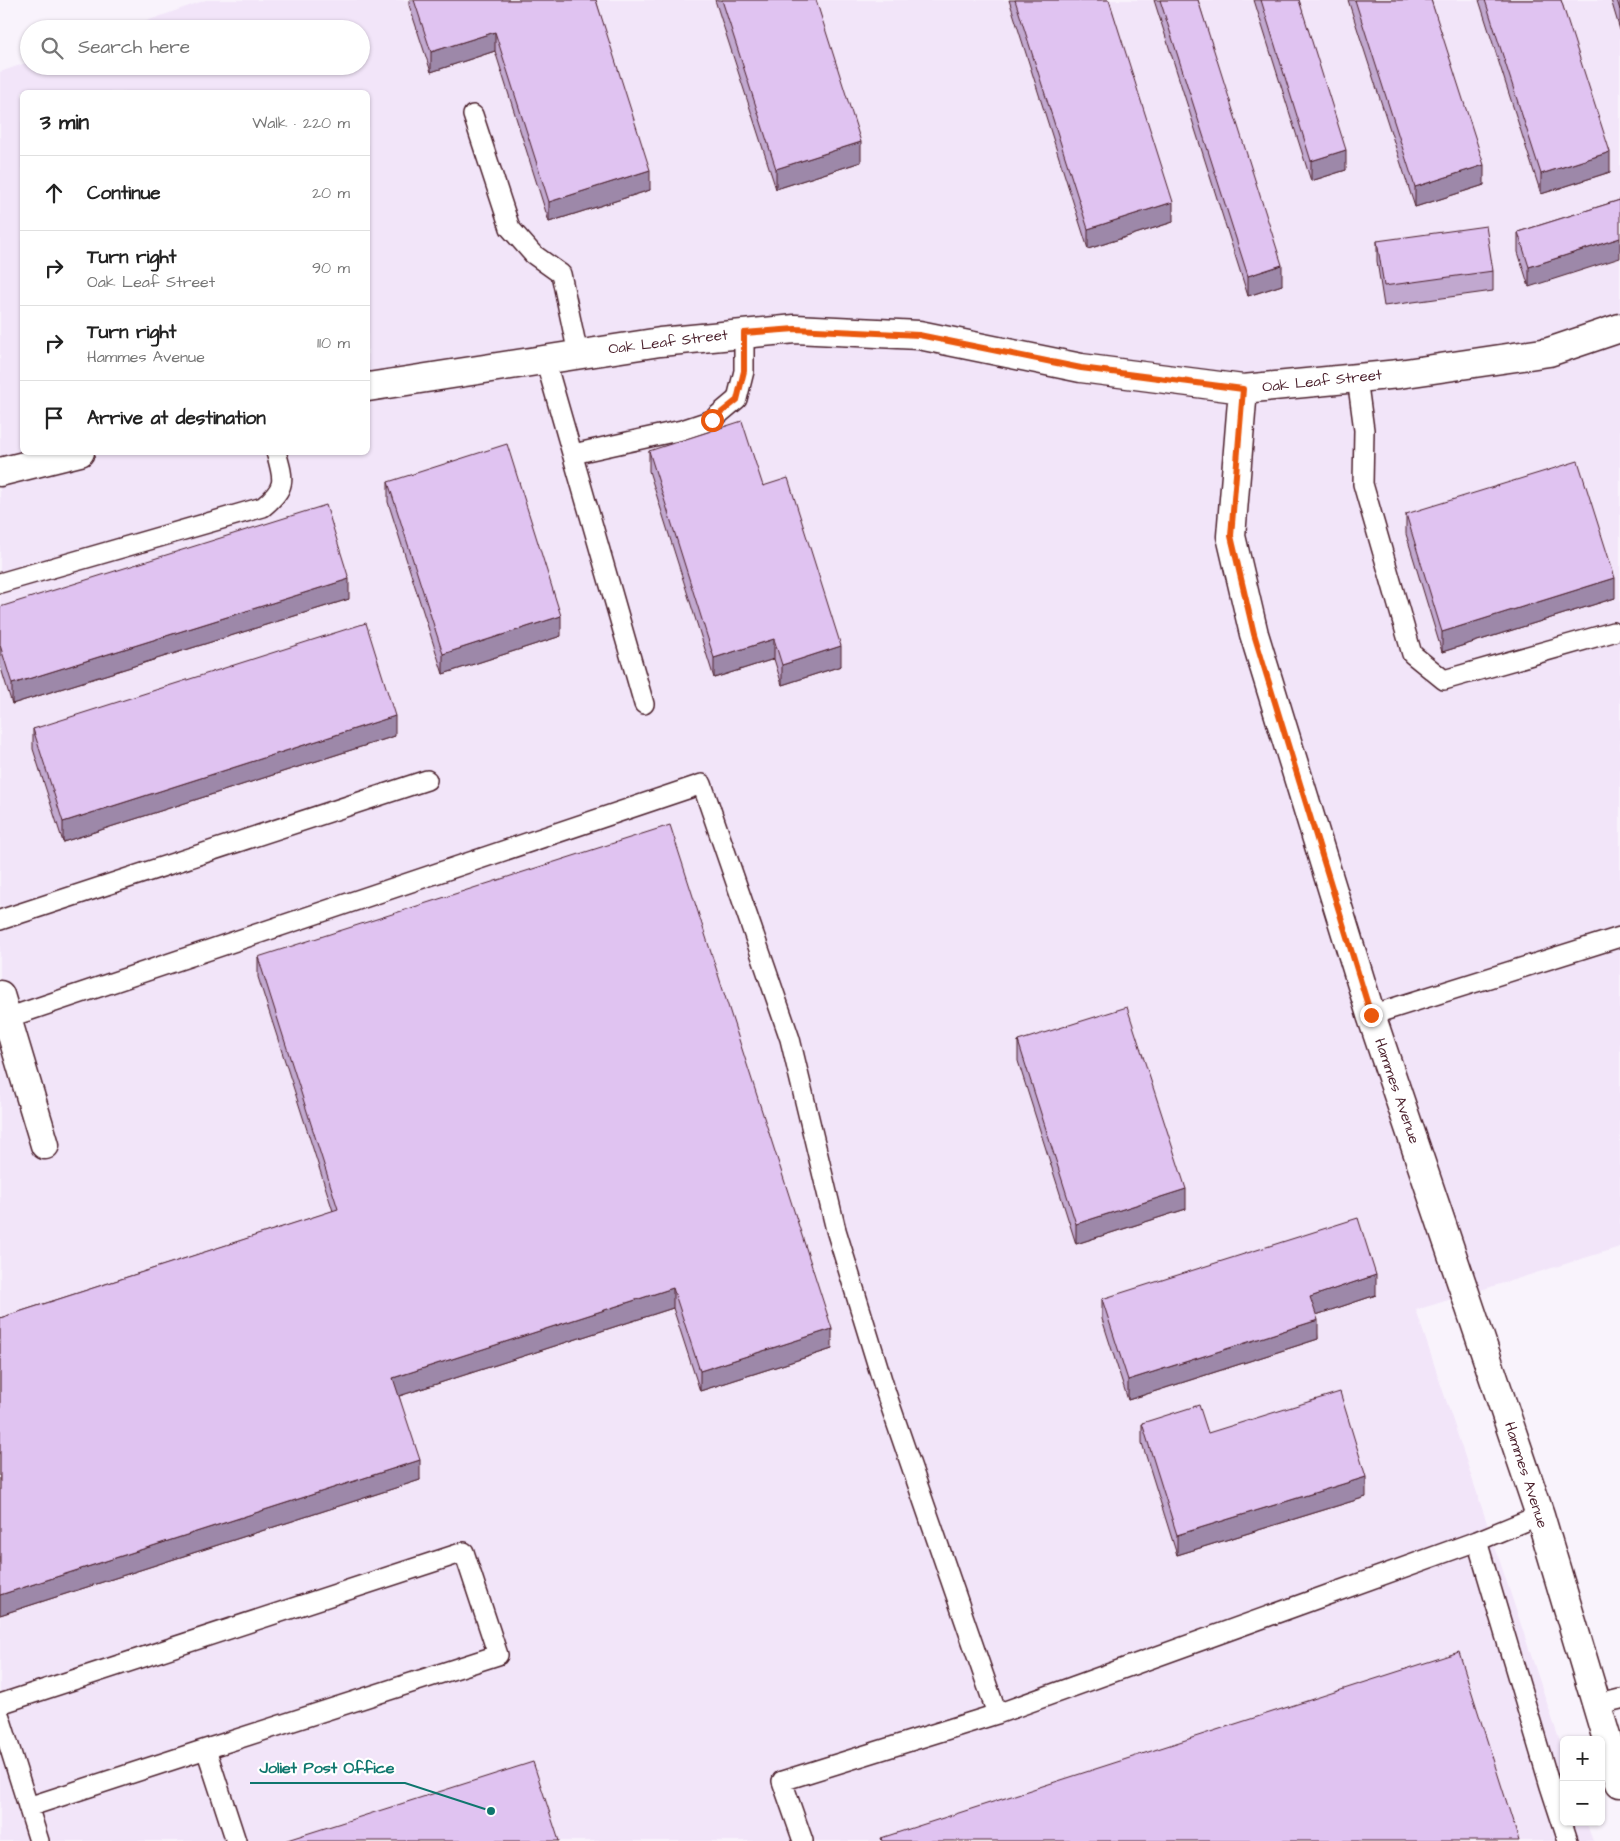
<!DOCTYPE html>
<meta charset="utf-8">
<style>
:root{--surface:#fff;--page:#f2f2f2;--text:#222;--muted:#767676;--line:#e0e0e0}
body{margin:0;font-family:"Architects Daughter",sans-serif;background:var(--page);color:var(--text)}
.controls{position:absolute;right:15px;bottom:15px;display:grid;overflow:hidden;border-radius:8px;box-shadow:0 1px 4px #0004}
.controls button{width:45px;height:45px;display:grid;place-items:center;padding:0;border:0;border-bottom:1px solid var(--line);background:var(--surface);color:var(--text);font:25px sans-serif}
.stop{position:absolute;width:15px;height:15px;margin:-11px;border:4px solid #ea580c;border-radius:50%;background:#fff}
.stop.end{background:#ea580c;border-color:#fff;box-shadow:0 1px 5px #0008}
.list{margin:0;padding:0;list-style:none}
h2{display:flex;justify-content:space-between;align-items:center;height:65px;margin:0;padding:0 20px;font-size:21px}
h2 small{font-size:16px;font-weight:400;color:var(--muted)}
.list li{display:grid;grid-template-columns:32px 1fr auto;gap:15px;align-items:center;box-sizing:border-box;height:75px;padding:0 20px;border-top:1px solid var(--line)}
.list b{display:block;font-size:19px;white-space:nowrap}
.list p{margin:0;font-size:16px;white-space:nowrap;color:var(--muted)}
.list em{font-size:16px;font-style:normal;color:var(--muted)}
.icon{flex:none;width:28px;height:28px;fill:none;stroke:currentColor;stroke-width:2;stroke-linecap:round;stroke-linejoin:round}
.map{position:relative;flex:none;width:1620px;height:1841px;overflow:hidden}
.search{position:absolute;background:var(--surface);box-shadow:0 1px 4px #0004;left:20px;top:20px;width:350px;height:55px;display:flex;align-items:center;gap:12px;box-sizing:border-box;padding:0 18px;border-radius:28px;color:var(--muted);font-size:19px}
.panel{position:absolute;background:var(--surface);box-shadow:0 1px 4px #0004;left:20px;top:90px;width:350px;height:365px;border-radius:8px}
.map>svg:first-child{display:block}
.built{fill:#f2e5f9;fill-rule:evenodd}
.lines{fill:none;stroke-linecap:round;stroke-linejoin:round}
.service-casing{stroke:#4a1f2b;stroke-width:22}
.minor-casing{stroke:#4a1f2b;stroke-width:31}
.service{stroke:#fff;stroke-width:19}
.minor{stroke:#fff;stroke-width:28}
.wall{fill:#c1a8cf;stroke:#4a1f2b}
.shaded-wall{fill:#9d88a9;stroke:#4a1f2b}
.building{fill:#e0c3f1;stroke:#4a1f2b}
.route{stroke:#ea580c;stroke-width:6}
.labels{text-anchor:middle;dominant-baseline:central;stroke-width:4.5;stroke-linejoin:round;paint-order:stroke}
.street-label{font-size:15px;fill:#4a1f2b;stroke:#fff}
.leader{fill:none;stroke:#0f766e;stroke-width:2}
.callout-dot{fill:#0f766e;stroke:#fff;stroke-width:2}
.callout-label{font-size:16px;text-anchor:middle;font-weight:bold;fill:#0f766e;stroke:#fff;stroke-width:4.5;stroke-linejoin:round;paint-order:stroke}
</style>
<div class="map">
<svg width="1620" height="1841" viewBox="0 0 1620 1841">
<rect width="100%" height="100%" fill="#f9f3fc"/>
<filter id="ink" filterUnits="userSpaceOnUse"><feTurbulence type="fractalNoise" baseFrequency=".02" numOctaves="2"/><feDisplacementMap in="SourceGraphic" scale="10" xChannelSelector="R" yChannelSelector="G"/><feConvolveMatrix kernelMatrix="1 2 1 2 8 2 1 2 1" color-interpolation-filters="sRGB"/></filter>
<g filter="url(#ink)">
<path class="built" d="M206,0H1620V1247L1416,1310L1564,1754V1822H1586L1593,1841H0V72L29,62V66H361V29H124ZM22,92H368V452H22Z"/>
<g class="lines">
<defs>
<path id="service" d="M473,115L510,228L533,254L561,274L578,354
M545,359L644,704
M1357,378L1364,430L1363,484L1412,654L1444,680L1613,632
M573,454L682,430L712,420L737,399L744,371V333
M0,583L263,507C287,487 284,480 276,452
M0,920L427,780
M1371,1015L1620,937
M7,1018L702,784L790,1039L836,1230L886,1393L997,1714
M1477,1541L1550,1786L1568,1841
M0,1704L464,1552L498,1655L206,1749
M1596,1705L1620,1699
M0,1717L39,1841
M28,1807L206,1749L236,1841
M803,1841L782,1781L997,1714L1477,1541L1540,1515"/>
<path id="minor" d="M368,387L660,342L795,329L919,335L1081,368L1243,389L1399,374L1549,352L1620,328
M1243,389L1231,536L1254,634L1371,1015L1540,1515L1620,1783
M0,472L80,452
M0,995L45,1145"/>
</defs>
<use href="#service" class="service-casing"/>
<use href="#minor" class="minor-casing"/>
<use href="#service" class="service"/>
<use href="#minor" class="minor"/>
</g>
<path class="wall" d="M409,0H596L650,190L549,222L495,51L431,72L409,5Z
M715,0H816L861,162L776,189Z
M1009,0H1109L1173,222L1088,249Z
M1154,0H1198L1282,285L1248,296Z
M1254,0H1299L1346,170L1311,181Z
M1348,0H1431L1484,185L1415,207Z
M1479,0H1561L1610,172L1541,194Z
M1611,0H1620V30Z
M1620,200L1529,287L1518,252V232Z
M1377,241L1493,271V291L1384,306L1377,261Z
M649,451L763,486L841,666L782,685L774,659L714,678L649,471Z
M388,482L561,636L443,674L388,502Z
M1406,514L1615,598L1442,652L1406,534Z
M349,599L12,704L0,665V607Z
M33,729L395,736L63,842L33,749Z
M258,957L832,1349L700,1391L673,1308L399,1396L420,1480L0,1615V1318L333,1211L258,977Z
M1018,1041L1186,1209L1076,1244L1018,1061Z
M1376,1295L1316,1315L1318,1339L1128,1400L1102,1319V1299Z
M1142,1423L1366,1497L1177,1555L1142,1443Z"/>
<path class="shaded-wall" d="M495,32V51L431,72V52Z
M861,142V162L776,189V169Z
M1346,150V170L1311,181V161Z
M1610,152V172L1541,194V174Z
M1484,165V185L1415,207V187Z
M650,170V190L549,222V202Z
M1173,202V222L1088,249V229Z
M1620,238V258L1529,287V267Z
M1282,265V285L1248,296V276Z
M1615,578V598L1442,652V632Z
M349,579V599L12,704V684Z
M561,616V636L443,674V654Z
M774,639V659L714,678V658Z
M841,646V666L782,685V665Z
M395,716V736L63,842V822Z
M1186,1189V1209L1076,1244V1224Z
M1376,1275V1295L1310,1317V1297Z
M673,1288V1308L393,1398V1378Z
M1318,1320V1339L1128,1400V1380Z
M832,1329V1349L700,1391V1371Z
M420,1460V1480L0,1615V1595Z
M1366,1477V1497L1177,1555V1535Z"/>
<path class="building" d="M414,0H596L650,170L549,202L495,32L431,52Z
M722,0H816L861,142L776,169Z
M1015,0H1109L1173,202L1088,229Z
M1160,0H1198L1282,265L1248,276Z
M1261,0H1299L1346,150L1311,161Z
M1355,0H1431L1484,165L1415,187Z
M1485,0H1561L1610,152L1541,174Z
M1617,0H1620V10Z
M1620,200V238L1529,267L1518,232Z
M1486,226L1493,271L1384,286L1377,241Z
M742,421L763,486L788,478L841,646L782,665L774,639L714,658L649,451Z
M507,444L561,616L443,654L388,482Z
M1578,461L1615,578L1442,632L1406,514Z
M326,505L349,579L12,684L0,645V607Z
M366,623L395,716L63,822L33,729Z
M670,825L832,1329L700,1371L673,1288L393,1378L420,1460L0,1595V1318L338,1209L258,957Z
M1127,1007L1186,1189L1076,1224L1018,1041Z
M1358,1218L1376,1275L1310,1297L1318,1320L1128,1380L1102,1299Z
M1340,1392L1366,1477L1177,1535L1142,1423L1199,1405L1208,1433Z
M1459,1652L1519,1841H882L881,1838Z
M533,1762L559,1841H284Z"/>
</g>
<g class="lines" filter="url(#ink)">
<path class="route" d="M712,420L737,400L744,371V333L795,329L919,335L1081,368L1243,389L1231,536L1254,634L1371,1015"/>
</g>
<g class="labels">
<g class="street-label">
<text transform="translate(668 342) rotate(-7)">Oak Leaf Street</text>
<text transform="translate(1322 381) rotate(-6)">Oak Leaf Street</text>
<text transform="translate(1397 1091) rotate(71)">Hammes Avenue</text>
<text transform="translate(1526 1475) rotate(72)">Hammes Avenue</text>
</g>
</g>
<path class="leader" d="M491 1811L405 1783H250"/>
<circle class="callout-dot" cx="491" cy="1811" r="5"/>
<g class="callout-label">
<text x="327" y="1773">Joliet Post Office</text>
</g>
</svg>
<div class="controls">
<button>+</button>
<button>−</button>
</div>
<div class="stop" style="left:712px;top:420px"></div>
<div class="stop end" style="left:1371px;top:1015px"></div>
<div class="search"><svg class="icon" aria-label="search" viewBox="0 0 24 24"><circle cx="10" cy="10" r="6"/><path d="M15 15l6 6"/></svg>Search here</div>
<section class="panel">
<h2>3 min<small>Walk · 220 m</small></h2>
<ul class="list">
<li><svg class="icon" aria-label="ahead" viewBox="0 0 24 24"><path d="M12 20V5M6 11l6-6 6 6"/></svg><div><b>Continue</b></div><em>20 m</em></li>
<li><svg class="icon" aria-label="right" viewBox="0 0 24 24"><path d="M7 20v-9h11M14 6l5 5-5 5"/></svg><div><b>Turn right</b><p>Oak Leaf Street</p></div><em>90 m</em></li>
<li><svg class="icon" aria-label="right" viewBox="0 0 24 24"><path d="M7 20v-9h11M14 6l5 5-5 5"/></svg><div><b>Turn right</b><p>Hammes Avenue</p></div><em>110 m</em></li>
<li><svg class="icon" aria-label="arrive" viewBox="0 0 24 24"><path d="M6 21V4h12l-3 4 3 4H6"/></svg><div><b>Arrive at destination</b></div></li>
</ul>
</section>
</div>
